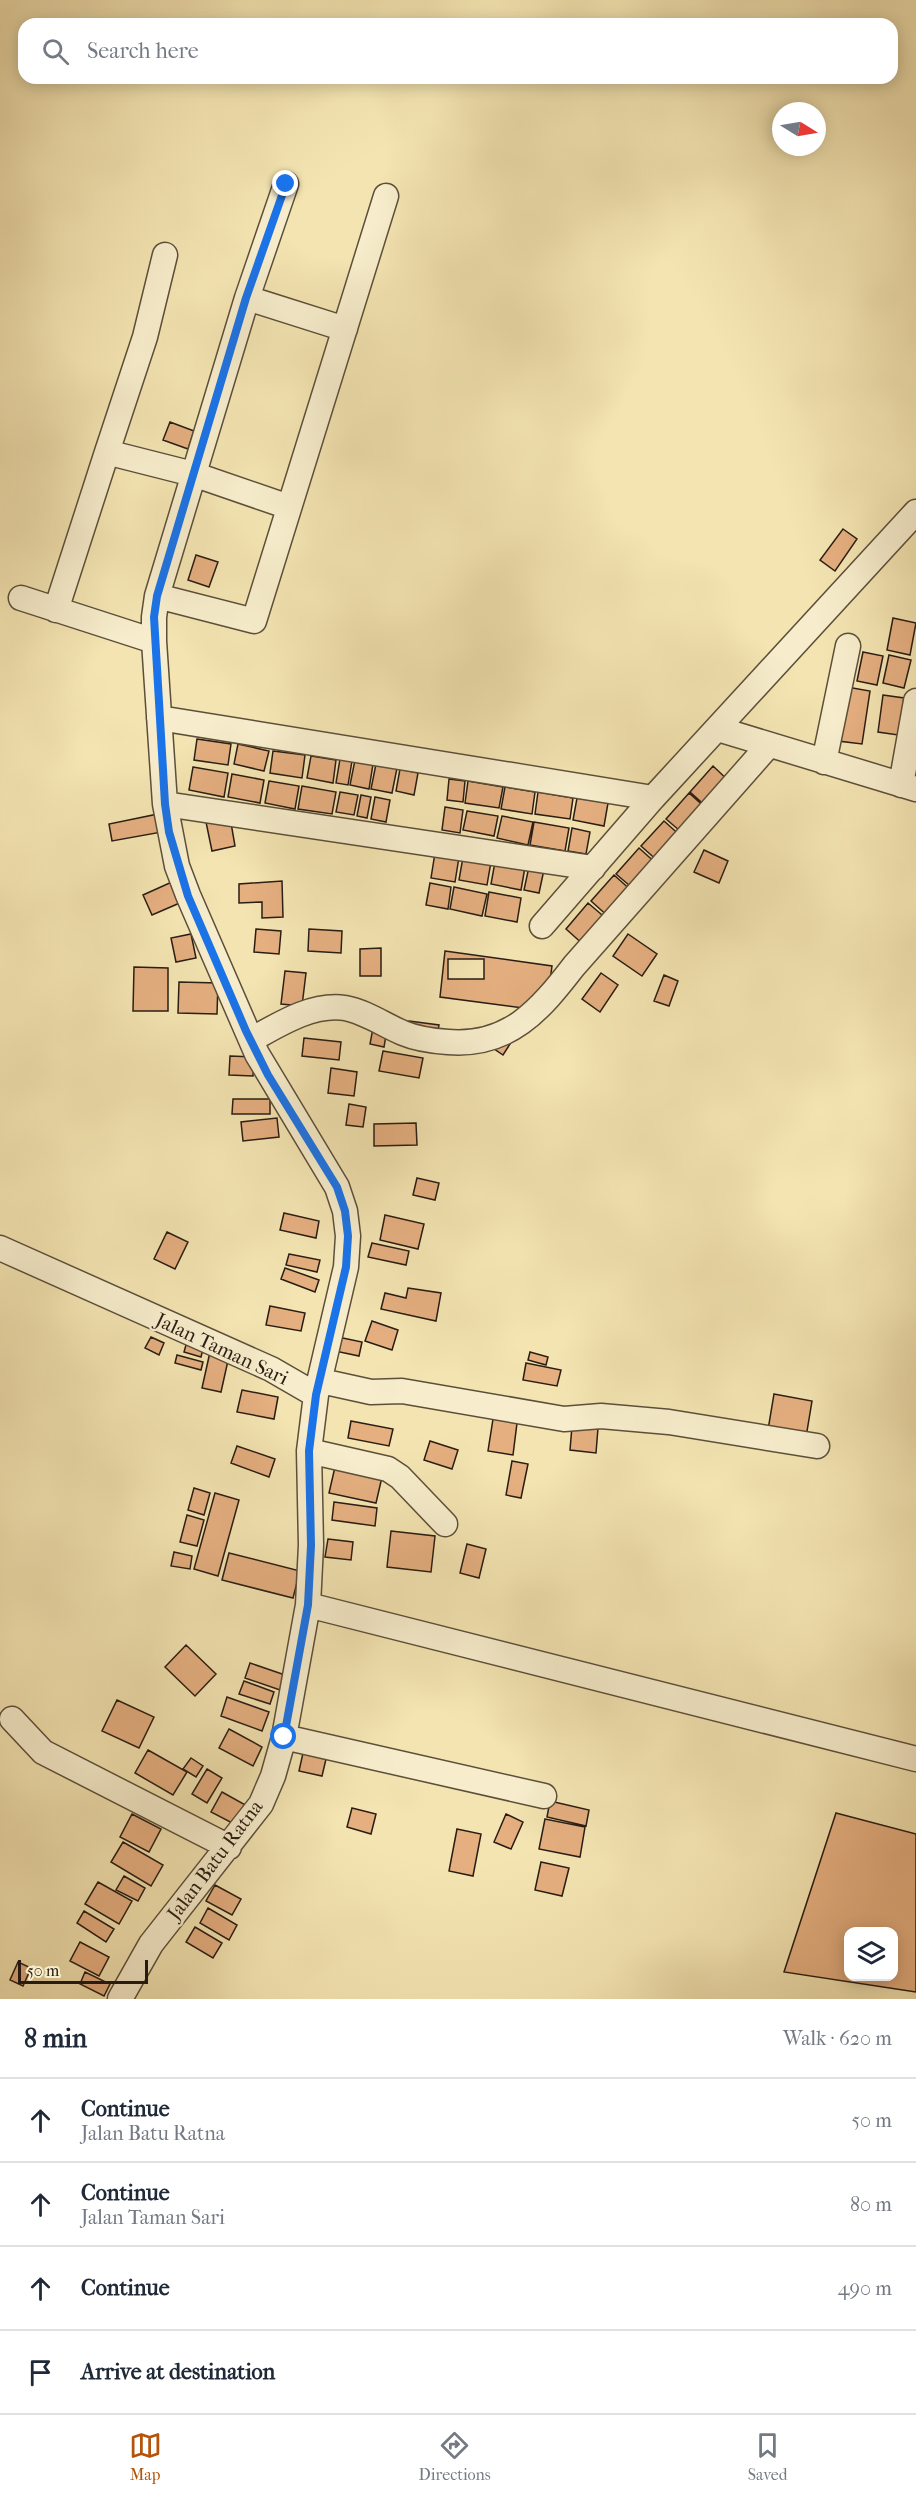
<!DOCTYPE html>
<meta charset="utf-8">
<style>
:root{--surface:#fff;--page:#f2f2f3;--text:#1f2937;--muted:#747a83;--line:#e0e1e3;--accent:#b45309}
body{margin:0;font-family:"IM FELL French Canon",serif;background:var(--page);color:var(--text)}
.controls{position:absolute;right:18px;bottom:18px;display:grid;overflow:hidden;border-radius:12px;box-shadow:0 3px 15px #0003}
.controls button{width:54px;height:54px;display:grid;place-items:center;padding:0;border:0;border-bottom:2px solid var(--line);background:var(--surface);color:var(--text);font:30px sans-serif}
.compass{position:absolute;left:772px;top:102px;width:54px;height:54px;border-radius:50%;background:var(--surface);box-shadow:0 3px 15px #0003;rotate:101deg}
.scale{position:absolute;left:18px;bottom:15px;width:130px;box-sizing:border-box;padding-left:6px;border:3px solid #291d13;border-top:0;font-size:16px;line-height:21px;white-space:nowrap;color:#291d13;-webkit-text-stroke:4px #f7edcc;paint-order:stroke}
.stop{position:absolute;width:18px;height:18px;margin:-14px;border:4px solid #1a73e8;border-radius:50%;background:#fff}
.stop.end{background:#1a73e8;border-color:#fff;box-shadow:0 2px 6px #0008}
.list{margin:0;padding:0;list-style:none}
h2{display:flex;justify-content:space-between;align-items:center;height:78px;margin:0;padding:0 24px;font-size:26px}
h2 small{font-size:20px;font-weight:400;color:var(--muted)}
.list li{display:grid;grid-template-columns:39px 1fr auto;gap:18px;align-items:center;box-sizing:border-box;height:84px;padding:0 24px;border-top:2px solid var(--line)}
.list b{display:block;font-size:22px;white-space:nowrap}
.list p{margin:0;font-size:20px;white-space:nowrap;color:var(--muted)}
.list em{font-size:20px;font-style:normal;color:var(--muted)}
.icon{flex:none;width:33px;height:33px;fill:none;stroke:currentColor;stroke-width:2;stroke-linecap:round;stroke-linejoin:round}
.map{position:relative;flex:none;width:916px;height:1999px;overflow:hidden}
.search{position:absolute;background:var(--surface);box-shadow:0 3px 15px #0003;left:18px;right:18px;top:18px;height:66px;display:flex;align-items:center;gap:15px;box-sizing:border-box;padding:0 21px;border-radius:18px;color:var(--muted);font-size:22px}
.sheet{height:414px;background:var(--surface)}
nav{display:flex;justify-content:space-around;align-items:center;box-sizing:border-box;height:84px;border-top:2px solid var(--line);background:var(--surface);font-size:16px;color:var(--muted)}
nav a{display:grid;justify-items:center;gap:3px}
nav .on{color:var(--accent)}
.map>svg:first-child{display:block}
.building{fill:#e5af80;stroke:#291d13;stroke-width:1.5;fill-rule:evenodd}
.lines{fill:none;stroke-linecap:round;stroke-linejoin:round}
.minor-casing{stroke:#5c4f3a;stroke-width:27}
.minor{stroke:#f7edcc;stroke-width:24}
.route{stroke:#1a73e8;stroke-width:8}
.labels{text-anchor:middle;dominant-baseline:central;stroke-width:5;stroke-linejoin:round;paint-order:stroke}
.street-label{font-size:20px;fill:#291d13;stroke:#f7edcc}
</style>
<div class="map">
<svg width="916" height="1999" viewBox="0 0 916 1999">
<rect width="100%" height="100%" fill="#f3e4b1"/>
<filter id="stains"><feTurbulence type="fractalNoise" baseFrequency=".00333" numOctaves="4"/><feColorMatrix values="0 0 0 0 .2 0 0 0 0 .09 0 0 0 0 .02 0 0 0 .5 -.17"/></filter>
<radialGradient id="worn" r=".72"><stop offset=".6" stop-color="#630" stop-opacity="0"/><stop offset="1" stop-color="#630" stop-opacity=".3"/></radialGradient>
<path class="building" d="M170,422L194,431L188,449L163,440Z
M843,529L857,539L835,571L820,560Z
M196,555L218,562L209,587L188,580Z
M893,618L916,623L910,655L887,650Z
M863,652L883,656L877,685L857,681Z
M889,655L911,660L904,688L883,683Z
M847,687L870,691L862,744L838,741Z
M883,695L904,698L898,735L878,732Z
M197,739L231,744L228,765L194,760Z
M238,744L269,751L264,771L234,764Z
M273,751L305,755L302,778L270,773Z
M311,756L336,760L333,783L307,778Z
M340,759L352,761L348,785L336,783Z
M355,760L373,764L369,789L350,785Z
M376,764L397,768L392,793L371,789Z
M713,766L732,784L709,809L690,792Z
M193,767L228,773L224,797L189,790Z
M400,769L418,773L414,795L396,791Z
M232,774L264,780L260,803L228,797Z
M449,779L465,781L463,802L447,800Z
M269,781L299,786L295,809L265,803Z
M468,781L503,787L499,808L465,803Z
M302,786L336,792L332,814L298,809Z
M505,787L535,792L532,814L501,809Z
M340,792L358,795L354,815L336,812Z
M538,792L573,798L570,819L535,814Z
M689,793L708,810L686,836L666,819Z
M361,795L371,797L367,818L357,816Z
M375,797L390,800L386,822L371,819Z
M577,798L608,803L604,826L573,820Z
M445,807L463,810L460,833L442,830Z
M467,811L498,816L494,836L463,830Z
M158,814L162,832L112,841L109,824Z
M502,816L533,822L528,845L497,838Z
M230,817L235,846L212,851L206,822Z
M664,821L683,838L660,863L641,846Z
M534,822L569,828L565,851L530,845Z
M572,828L590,832L586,854L568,851Z
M639,848L658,865L636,891L616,874Z
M704,850L728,861L719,883L694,872Z
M435,853L459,857L455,882L431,878Z
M463,857L491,862L487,885L459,880Z
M495,862L525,867L521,890L491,884Z
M530,862L545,865L539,893L524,890Z
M614,875L633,892L610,918L591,901Z
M174,881L182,902L152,915L143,895Z
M282,881L283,917L262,918V902L239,903V884Z
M430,883L451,887L448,909L426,905Z
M454,887L487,894L482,916L450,909Z
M489,892L521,898L517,922L485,916Z
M588,903L608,920L585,946L566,929Z
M256,929L281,931L279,954L254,952Z
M309,929L342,931L341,953L308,951Z
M191,934L196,958L176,962L171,938Z
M628,934L657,954L642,976L613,956Z
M381,948V976H360V949Z
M445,951L552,966L546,1011L440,997Z
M448,959H484V979H448Z
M134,967L168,968V1011H133Z
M285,971L306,973L302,1006L281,1004Z
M601,973L618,985L600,1012L582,999Z
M664,975L678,981L669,1006L654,1001Z
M179,982L218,983L217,1014L178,1013Z
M409,1021L439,1025L436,1042L407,1038Z
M373,1028L387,1030L384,1047L370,1044Z
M494,1033L510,1044L503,1055L487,1044Z
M304,1038L341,1042L339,1060L302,1056Z
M383,1051L423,1058L419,1078L379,1071Z
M230,1056L254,1057L253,1076L229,1075Z
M331,1068L357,1072L354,1096L328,1093Z
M233,1099H270V1114H232Z
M349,1104L366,1107L363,1127L346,1125Z
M277,1118L279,1137L243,1141L241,1122Z
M416,1123L417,1145L374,1146V1124Z
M417,1178L439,1183L435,1200L413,1195Z
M284,1213L319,1221L316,1238L280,1230Z
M385,1215L424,1224L418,1249L380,1240Z
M167,1232L188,1242L175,1269L154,1259Z
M372,1243L409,1251L406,1265L368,1257Z
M289,1254L320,1260L317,1272L286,1265Z
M285,1268L319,1280L315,1292L281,1279Z
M408,1288L441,1293L436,1321L381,1309L385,1293L406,1298Z
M270,1306L305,1313L301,1331L266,1325Z
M372,1321L398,1330L392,1350L365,1341Z
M151,1337L164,1343L159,1355L145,1348Z
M338,1337L362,1342L359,1356L335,1351Z
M186,1345L203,1349L201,1357L184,1352Z
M210,1352L229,1356L221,1392L202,1388Z
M530,1352L548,1357L546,1365L528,1360Z
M177,1355L203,1362L201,1370L175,1363Z
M526,1363L561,1370L557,1386L523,1380Z
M242,1390L278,1397L274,1419L237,1412Z
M774,1394L812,1401L806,1437L768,1430Z
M493,1419L517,1423L513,1455L488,1451Z
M351,1421L393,1429L389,1446L348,1438Z
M572,1426L598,1428L596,1453L570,1450Z
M430,1441L458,1450L452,1469L424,1460Z
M237,1446L275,1459L269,1477L231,1463Z
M512,1461L528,1464L521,1498L506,1495Z
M335,1467L382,1477L376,1503L329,1493Z
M194,1488L210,1493L204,1515L188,1510Z
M215,1493L239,1500L218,1576L194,1569Z
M334,1502L377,1508L375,1526L332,1520Z
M187,1515L204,1520L197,1546L180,1542Z
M391,1531L435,1536L431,1572L387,1567Z
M328,1539L353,1542L351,1560L325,1557Z
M467,1544L486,1549L479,1578L460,1573Z
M174,1552L192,1556L190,1569L171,1566Z
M229,1553L300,1571L293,1598L222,1580Z
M186,1645L216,1674L195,1696L165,1667Z
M250,1663L288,1676L283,1691L245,1678Z
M244,1681L274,1692L270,1704L239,1694Z
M227,1697L269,1712L262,1731L221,1716Z
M117,1700L154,1717L139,1748L102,1731Z
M229,1729L262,1747L253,1766L219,1748Z
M148,1750L187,1772L173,1795L135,1773Z
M303,1753L326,1759L322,1776L299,1771Z
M191,1758L203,1766L196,1777L183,1769Z
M207,1769L222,1778L207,1803L192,1794Z
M222,1792L249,1807L238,1826L211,1812Z
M550,1801L589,1810L586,1826L547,1817Z
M352,1808L376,1814L371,1834L347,1827Z
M836,1813L916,1834V1992L784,1972ZM848,1932H894V1976H848Z
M132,1814L161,1829L149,1852L120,1837Z
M506,1814L523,1822L511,1849L494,1842Z
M545,1819L585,1827L580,1857L539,1849Z
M457,1829L481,1834L473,1876L449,1871Z
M123,1842L163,1865L151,1886L111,1862Z
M541,1862L569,1868L562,1896L535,1890Z
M124,1876L145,1888L138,1901L116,1890Z
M98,1882L132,1901L119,1924L85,1904Z
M215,1885L241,1899L232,1915L206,1901Z
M208,1908L237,1925L229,1940L200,1923Z
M84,1911L114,1929L106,1942L77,1923Z
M195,1927L222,1943L213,1958L186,1942Z
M80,1942L109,1957L99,1976L70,1961Z
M18,1962L31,1968L23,1986L10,1980Z
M85,1972L110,1984L104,1996L80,1984Z"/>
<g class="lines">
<defs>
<path id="minor" d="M165,255L145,337L108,449L118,455L193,474L289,507
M247,298L345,329
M157,596L254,621L386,196
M21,598L154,641
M56,610L108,449
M159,718L653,798
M718,729L916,789
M824,762L848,646
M901,785L916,701
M165,804L593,868
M542,926L653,798L916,512
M251,1040C278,1025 312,1003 345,1008C366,1012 384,1025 403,1033C417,1039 433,1041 448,1042C509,1047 540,1010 574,966L768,746
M0,1248L271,1369L316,1395
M321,1381L371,1392L402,1391L564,1419L601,1416L669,1422L817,1446
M309,1451L388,1469L400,1477L445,1524
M308,1605L916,1759
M12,1719L43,1752L229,1847
M284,1737L544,1796
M120,1999L151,1944L261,1804L273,1776L284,1737L308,1605L311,1545L309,1451L316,1395L346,1267L348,1236L345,1211L337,1187L257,1054L188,895L177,866L165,804L154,641V617L157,596L247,298L286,184"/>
</defs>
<use href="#minor" class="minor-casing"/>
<use href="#minor" class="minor"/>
</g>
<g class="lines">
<path class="route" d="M284,1737L308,1605L311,1545L309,1451L316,1395L346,1267L348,1236L345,1211L337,1187L268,1075L246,1031L188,896L169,832L165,804L154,617L157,596L246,298L286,184"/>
</g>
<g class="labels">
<g class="street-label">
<text transform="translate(222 1349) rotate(25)">Jalan Taman Sari</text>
<text transform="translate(215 1860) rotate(-53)">Jalan Batu Ratna</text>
</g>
</g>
<rect width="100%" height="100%" filter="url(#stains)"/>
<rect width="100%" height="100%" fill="url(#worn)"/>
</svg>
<div class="controls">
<button><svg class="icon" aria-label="layers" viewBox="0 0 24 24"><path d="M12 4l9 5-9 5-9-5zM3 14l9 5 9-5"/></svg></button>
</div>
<svg class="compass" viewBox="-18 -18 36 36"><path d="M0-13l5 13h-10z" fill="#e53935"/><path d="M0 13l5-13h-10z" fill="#747a83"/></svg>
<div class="scale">50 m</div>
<div class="stop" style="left:284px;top:1737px"></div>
<div class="stop end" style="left:286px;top:184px"></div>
<div class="search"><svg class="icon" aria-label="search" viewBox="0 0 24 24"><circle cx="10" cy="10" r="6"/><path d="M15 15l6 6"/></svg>Search here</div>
</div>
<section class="sheet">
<h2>8 min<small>Walk · 620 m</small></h2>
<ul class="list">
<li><svg class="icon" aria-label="ahead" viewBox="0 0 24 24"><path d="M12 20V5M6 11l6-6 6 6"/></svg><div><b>Continue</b><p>Jalan Batu Ratna</p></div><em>50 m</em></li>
<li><svg class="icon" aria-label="ahead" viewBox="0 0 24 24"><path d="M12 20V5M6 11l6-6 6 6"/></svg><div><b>Continue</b><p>Jalan Taman Sari</p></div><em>80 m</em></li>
<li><svg class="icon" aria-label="ahead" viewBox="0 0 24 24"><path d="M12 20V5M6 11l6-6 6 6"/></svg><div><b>Continue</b></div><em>490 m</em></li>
<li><svg class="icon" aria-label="arrive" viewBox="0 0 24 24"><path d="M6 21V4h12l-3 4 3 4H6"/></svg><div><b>Arrive at destination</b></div></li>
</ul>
</section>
<nav>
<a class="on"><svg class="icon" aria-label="map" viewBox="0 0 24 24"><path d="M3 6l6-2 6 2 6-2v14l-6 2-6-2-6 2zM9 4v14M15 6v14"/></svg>Map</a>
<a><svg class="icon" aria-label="directions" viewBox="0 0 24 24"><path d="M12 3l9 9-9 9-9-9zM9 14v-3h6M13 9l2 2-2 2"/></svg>Directions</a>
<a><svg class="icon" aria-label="saved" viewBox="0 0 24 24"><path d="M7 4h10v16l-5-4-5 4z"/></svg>Saved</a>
</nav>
